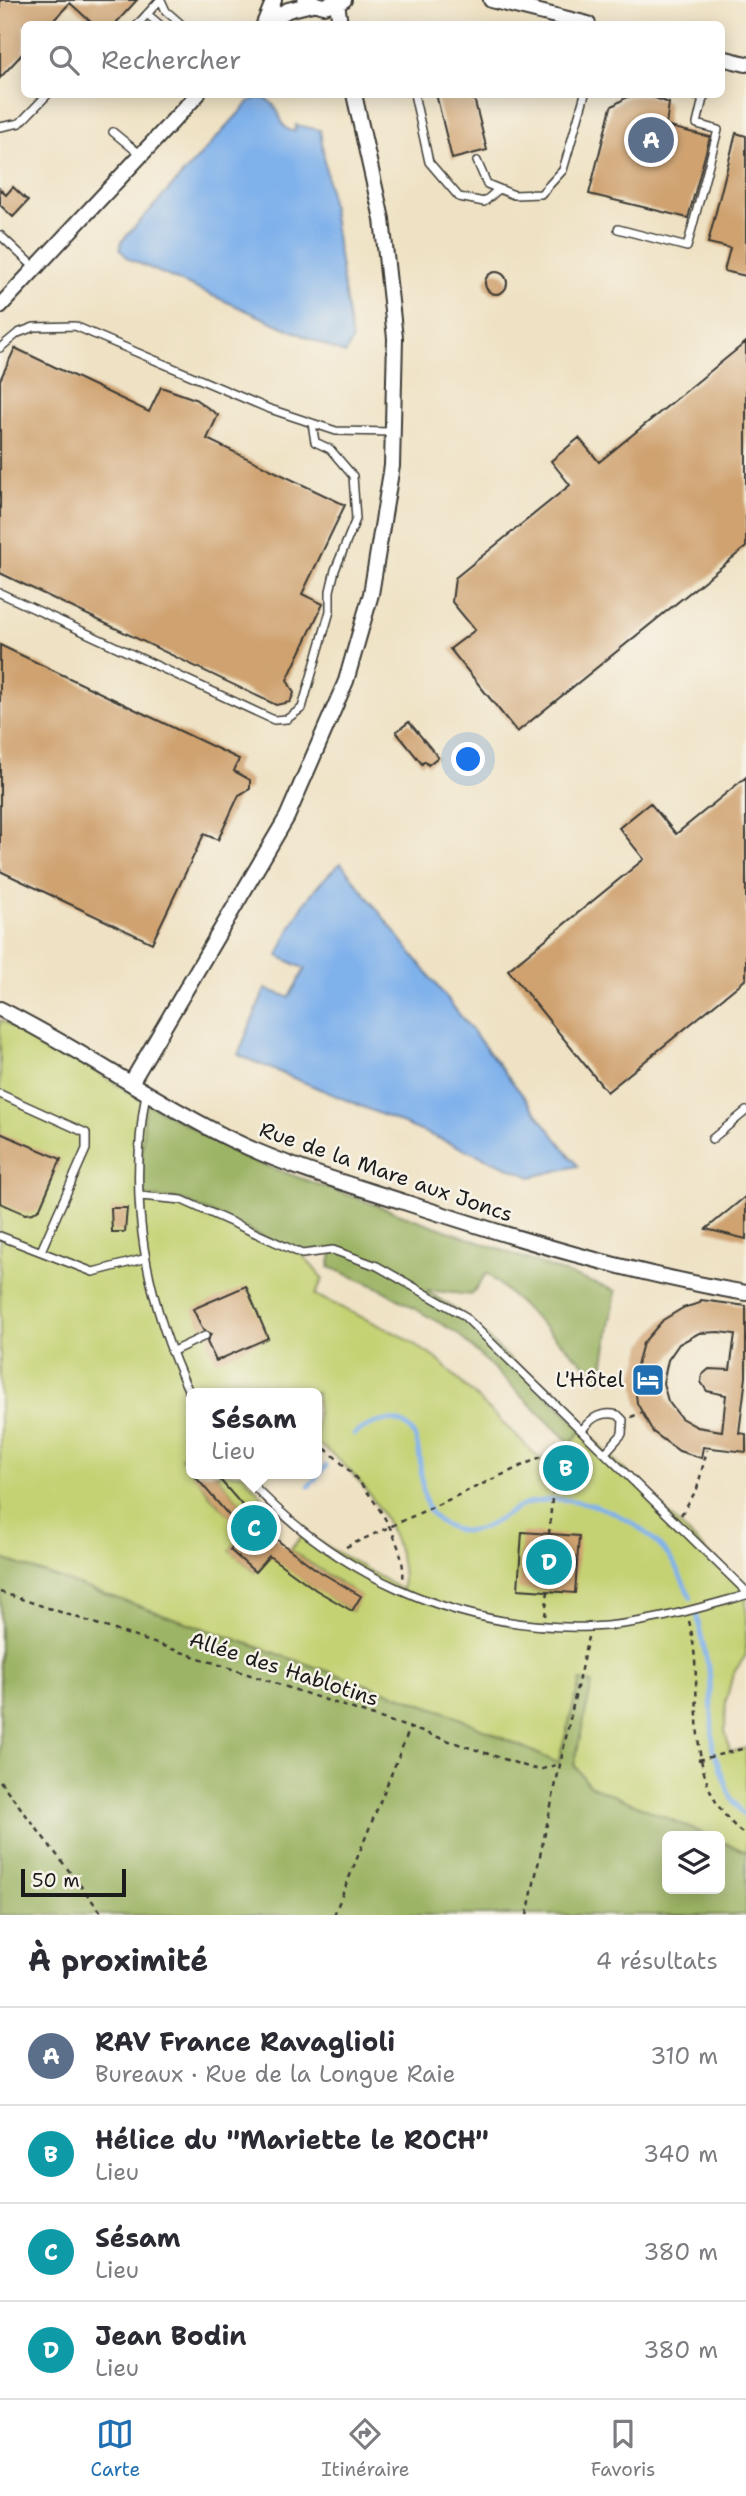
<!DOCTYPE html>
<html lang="fr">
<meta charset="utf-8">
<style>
:root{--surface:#fff;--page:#f2f2f3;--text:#2b2b33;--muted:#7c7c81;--line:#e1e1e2;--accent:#1f6fb2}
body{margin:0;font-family:"Shantell Sans",sans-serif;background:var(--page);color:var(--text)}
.controls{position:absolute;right:21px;bottom:21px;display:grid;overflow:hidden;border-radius:10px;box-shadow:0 4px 18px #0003}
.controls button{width:63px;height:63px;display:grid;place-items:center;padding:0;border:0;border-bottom:2px solid var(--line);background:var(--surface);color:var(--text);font:35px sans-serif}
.scale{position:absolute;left:21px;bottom:18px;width:105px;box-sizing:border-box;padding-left:7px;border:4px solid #1c1c1c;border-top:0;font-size:19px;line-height:24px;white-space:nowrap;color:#1c1c1c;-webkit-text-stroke:5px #f7f3e8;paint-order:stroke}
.you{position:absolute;left:469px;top:760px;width:24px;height:24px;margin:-18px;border:5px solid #fff;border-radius:50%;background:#1a73e8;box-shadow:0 0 0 10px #1a73e833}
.badge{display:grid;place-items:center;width:46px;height:46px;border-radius:50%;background:var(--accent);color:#fff;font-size:23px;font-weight:700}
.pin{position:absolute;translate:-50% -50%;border:4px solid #fff;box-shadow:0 2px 7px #0006}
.popup{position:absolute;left:186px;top:1388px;width:136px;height:91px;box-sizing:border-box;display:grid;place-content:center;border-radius:10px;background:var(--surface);filter:drop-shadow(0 2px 5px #0005);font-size:23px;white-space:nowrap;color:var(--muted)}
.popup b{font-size:26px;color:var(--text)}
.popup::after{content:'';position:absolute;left:50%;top:100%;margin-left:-14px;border:14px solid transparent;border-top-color:var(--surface)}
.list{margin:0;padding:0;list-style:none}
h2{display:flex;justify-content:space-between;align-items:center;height:91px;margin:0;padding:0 28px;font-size:30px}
h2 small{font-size:23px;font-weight:400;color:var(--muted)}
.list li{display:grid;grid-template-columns:46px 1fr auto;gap:21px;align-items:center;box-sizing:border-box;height:98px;padding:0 28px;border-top:2px solid var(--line)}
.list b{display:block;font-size:26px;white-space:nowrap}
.list p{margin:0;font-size:23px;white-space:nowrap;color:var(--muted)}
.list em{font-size:23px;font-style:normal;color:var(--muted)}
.icon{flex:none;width:38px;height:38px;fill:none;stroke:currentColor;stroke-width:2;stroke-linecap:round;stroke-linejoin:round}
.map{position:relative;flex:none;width:746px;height:1915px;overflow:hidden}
.search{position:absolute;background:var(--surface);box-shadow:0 4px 18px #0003;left:21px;right:21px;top:21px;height:77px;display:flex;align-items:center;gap:18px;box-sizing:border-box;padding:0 24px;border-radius:10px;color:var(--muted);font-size:26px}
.sheet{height:483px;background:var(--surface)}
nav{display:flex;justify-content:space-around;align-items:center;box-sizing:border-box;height:98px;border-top:2px solid var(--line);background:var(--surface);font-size:19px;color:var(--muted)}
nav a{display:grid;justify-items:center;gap:4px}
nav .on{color:var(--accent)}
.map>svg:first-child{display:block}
.green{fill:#c5d273;stroke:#707748;stroke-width:2;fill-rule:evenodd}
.forest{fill:#9cb465;stroke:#5c6840;stroke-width:2}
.water{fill:#7fb1eb;stroke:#4e6684;stroke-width:2}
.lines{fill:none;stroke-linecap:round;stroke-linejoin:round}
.stream{stroke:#7fb1eb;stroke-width:4.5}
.building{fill:#cfa270;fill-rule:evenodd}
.lane-casing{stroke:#3c3a35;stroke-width:10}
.street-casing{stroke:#3c3a35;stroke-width:18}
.path{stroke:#3c3a35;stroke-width:2.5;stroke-dasharray:5 5;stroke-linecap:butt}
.lane{stroke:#fff;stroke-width:7}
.street{stroke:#fff;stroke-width:14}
.labels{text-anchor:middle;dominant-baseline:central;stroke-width:5;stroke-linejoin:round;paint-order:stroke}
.street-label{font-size:21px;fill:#1c1c1c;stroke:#f7f3e8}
.poi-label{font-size:21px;fill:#1c1c1c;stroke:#f7f3e8;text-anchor:end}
</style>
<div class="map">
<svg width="746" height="1915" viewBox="0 0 746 1915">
<rect width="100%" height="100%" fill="#f7f3e8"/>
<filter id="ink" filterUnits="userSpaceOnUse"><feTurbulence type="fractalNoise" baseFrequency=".0143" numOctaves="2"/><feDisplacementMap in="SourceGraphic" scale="14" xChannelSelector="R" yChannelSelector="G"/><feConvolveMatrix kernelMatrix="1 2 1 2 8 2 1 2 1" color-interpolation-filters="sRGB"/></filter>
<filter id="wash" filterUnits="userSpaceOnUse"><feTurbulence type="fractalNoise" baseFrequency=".00686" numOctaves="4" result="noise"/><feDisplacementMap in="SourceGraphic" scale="28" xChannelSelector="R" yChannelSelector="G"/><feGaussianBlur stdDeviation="1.57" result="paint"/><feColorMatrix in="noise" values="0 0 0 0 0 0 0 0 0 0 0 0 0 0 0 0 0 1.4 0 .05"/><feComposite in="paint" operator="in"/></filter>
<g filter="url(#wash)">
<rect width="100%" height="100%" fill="#efe2c4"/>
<path class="green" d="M0,1020L66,1053L145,1102L168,1197L302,1254L323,1279L315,1295L402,1336L438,1360L539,1458C562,1462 570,1444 583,1429L746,1591V1655L733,1674L726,1701L725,1730L730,1752L746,1748V1852L720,1841V1836H709L589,1785L574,1764L592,1683L580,1682L559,1764L448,1713L0,1558ZM191,1393H317V1443C360,1471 409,1538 402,1590L304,1533L290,1550L360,1596L352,1611L307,1583L271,1554L255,1572L230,1550L246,1531L213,1499L181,1457L191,1450Z
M215,1474H243L263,1497L248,1512Z"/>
<path class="forest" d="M145,1102L261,1164L616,1291L601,1380L487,1273L471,1295L426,1290L463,1315L583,1429L570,1443L457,1333L377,1287L329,1267L333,1250L302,1254L182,1200L140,1196Z
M0,1558L448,1713L558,1763L580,1681L592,1683L574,1765L589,1785L709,1836H667V1889H720V1841L746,1852V1915H0Z"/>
<path class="water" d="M258,97C286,101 275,132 295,131L296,125L320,130L352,341L345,354L129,259L120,250L121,242L250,101Z
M341,863L578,1166L531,1177L238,1055L265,989L289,997L305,969L278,956C293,918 309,890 341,863Z"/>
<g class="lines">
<path class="stream" d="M354,1434C374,1420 405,1410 416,1440C427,1472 411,1519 458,1530C487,1537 504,1510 530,1503C582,1489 646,1520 674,1564C680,1575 685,1587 691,1598
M309,1486L326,1466
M696,1611L710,1676L713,1750L731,1798L746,1818"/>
</g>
<g id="blocks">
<path class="building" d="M0,0H137L115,24H93L70,3L50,24H24V52L0,78Z
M436,94H473L487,150L452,159Z
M647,95L669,103L666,126L710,137L688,218L589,194L611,107L627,97Z
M736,133L746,136V276L724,271L730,248L708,243Z
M13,187L28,201L13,217L0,205V189L6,195Z
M485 283a11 11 0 1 1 22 0a11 11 0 1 1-22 0Z
M746,342V547L517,732L450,649L475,630L452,602L455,578L570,485L551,461L579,438L599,462Z
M15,348L149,412L161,387L195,399L218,415L207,439L345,505L302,594L323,604L287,680L294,693L290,702L276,705L0,573V380Z
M0,645L239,759L234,771L250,780V789L239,795L218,840L204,834L152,943L0,871Z
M409,722L438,757L428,765L425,761L422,764L396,732Z
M746,777V979L607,1092L508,970L644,859L619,828L650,803L676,834Z
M0,1133L61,1159L40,1208L33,1213L25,1214L0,1203Z
M746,1196V1239L706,1229Z
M111,1208H127L125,1232H112Z
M246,1286L268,1338L216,1361L207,1342L211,1334L203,1330L193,1309Z
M701,1300L746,1306V1377L739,1433L746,1434V1452L703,1447L701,1458L679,1451L653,1432L637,1403L634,1376L643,1343L663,1320L683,1308L700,1303ZM719,1332L735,1334L730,1370L709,1369L702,1375L701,1382L707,1391L726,1395L722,1431L697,1427L681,1418L668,1401L663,1383L668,1360L679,1344L699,1333Z
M193,1474H215L248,1512L281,1543L317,1570L361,1596L352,1611L316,1590L269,1556L255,1572L230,1550L244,1533Z
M522,1532L579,1536L575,1593L518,1589Z"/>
</g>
</g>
<g filter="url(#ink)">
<use href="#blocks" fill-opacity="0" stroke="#3c3a35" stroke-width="2"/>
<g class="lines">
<defs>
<path id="lane" d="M161,0L166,11L181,24
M147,14L159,24
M138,24L160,0
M414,94L429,162L459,197L484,202L499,189
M688,94L704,98
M0,127L20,123L48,94
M113,132L141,155
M477,161L487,184L514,195L541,194L563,170L585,94
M618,229L687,247L718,130L697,124L704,94
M0,235L35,268
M0,348L18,333L34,327L75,326L267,408L336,431L394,432
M0,593L274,720L287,719L302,708L330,611V591L335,570L356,519L353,476L330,449L315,442L312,423
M146,1093C127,1200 145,1299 191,1396
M0,1094L86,1133V1149L41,1251
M712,1139L746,1111
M140,1196L182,1200L302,1254L333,1250L377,1266L463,1315L746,1591
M0,1236L93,1272L143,1259
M171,1352L205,1336
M583,1429C592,1417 602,1411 618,1415L623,1420L622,1434L605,1453
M243,1474C331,1573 456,1631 590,1627C643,1625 695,1609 746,1595"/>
<path id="street" d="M491,0L588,24
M305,1L324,6L344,0
M337,3L340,24
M264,24L288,10L312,4
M264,24L274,0
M722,58L746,64
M0,306L198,94
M0,1009C79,1048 151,1100 230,1139C285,1166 345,1183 404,1202C517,1239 628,1273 746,1293
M131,1083L287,817L346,681L371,594L392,466L395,338L382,219L354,94"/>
</defs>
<use href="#lane" class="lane-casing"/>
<use href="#street" class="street-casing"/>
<path class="path" d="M631,1417L641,1413
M317,1443C354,1467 408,1535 403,1581
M681,1515L697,1489L707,1450
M549,1534L556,1450
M346,1547L556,1450
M0,1592L528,1767L539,1770L559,1764
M545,1616L548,1591
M689,1621C708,1696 675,1780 746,1836
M698,1760L746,1748
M0,1781L103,1915
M334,1915L410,1728
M527,1915L588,1637"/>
<use href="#lane" class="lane"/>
<use href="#street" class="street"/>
</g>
</g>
<defs>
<symbol id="hotel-square" viewBox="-11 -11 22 22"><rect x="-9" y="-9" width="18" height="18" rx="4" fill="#1f6fb2" stroke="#f7f3e8"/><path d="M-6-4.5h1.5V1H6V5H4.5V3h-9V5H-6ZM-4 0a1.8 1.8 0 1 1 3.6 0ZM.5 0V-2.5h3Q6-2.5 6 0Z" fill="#fff"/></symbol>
</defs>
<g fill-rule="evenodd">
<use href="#hotel-square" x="629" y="1361" width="38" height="38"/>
</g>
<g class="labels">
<g class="street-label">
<text transform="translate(386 1172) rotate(19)">Rue de la Mare aux Joncs</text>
<text transform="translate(284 1669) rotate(18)">Allée des Hablotins</text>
</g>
<g class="poi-label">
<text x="624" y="1380">L'Hôtel</text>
</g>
</g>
</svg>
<div class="controls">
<button><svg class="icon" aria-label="layers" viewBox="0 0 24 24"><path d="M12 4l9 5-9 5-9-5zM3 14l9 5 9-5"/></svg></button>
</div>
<div class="scale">50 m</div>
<div class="you"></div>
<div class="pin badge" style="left:651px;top:140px;background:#5c6f8a">A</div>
<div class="pin badge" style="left:566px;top:1468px;background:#0f9aa8">B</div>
<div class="pin badge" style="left:254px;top:1528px;background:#0f9aa8">C</div>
<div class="popup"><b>Sésam</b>Lieu</div>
<div class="pin badge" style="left:549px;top:1562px;background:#0f9aa8">D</div>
<div class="search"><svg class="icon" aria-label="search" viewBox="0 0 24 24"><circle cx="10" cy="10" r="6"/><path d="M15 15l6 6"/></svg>Rechercher</div>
</div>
<section class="sheet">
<h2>À proximité<small>4 résultats</small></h2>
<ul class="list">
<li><span class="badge" style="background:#5c6f8a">A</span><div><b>RAV France Ravaglioli</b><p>Bureaux · Rue de la Longue Raie</p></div><em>310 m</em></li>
<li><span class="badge" style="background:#0f9aa8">B</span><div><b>Hélice du &quot;Mariette le ROCH&quot;</b><p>Lieu</p></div><em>340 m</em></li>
<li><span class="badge" style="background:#0f9aa8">C</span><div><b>Sésam</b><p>Lieu</p></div><em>380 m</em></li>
<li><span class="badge" style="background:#0f9aa8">D</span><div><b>Jean Bodin</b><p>Lieu</p></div><em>380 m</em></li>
</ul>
</section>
<nav>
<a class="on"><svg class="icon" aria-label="map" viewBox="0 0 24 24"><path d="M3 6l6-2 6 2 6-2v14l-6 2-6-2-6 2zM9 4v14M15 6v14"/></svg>Carte</a>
<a><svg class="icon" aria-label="directions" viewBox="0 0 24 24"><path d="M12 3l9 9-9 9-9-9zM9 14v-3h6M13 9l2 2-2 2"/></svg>Itinéraire</a>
<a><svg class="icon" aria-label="saved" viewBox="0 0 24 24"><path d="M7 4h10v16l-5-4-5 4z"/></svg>Favoris</a>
</nav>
